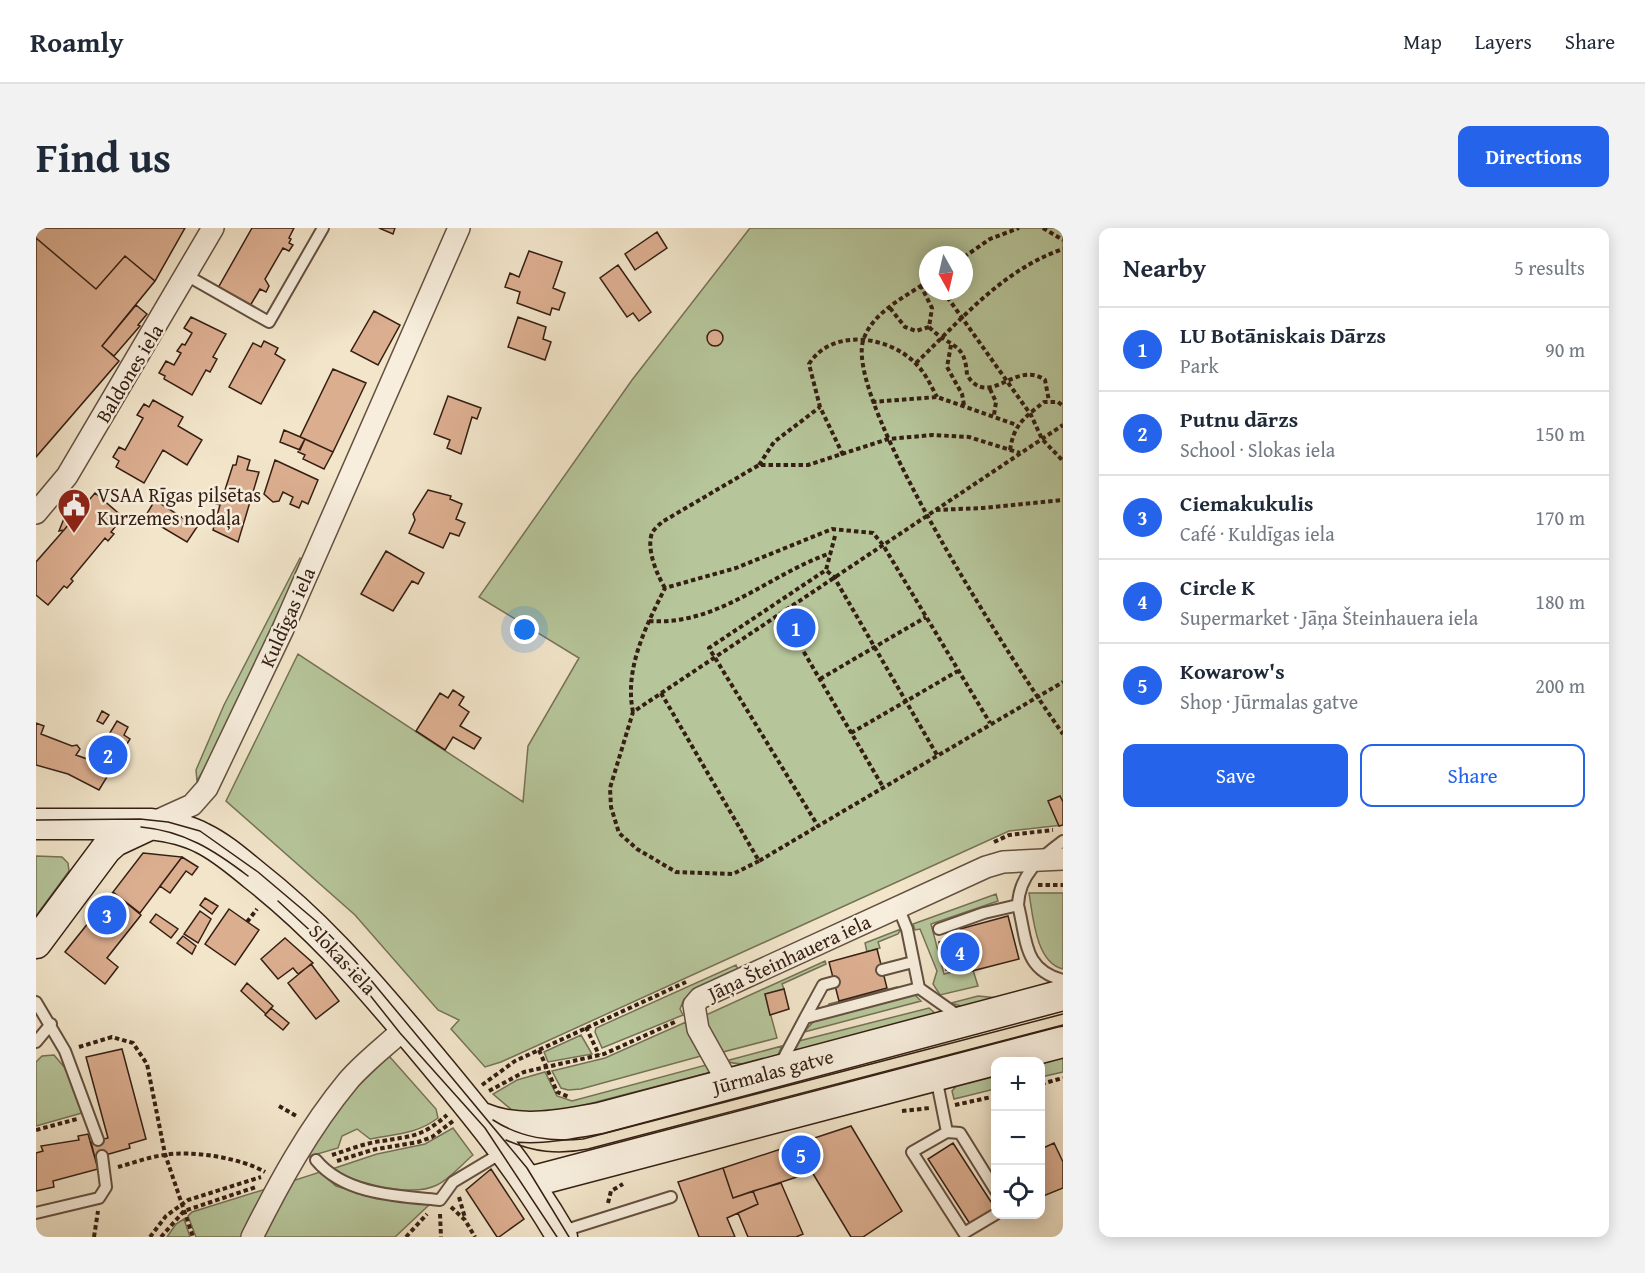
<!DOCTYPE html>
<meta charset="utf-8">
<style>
:root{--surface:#fff;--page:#f2f2f3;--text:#1f2937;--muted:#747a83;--line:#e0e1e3;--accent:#2563eb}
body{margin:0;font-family:"Gentium Book Plus",serif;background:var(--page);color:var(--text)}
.controls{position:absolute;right:18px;bottom:18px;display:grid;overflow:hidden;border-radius:12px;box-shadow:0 3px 15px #0003}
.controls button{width:54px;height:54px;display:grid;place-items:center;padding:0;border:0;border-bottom:2px solid var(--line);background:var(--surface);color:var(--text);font:30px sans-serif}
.compass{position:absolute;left:883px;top:18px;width:54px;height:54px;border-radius:50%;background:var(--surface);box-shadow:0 3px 15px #0003;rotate:172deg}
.you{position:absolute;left:489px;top:402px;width:21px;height:21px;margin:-15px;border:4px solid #fff;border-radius:50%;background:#1a73e8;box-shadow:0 0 0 9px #1a73e833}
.badge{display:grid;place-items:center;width:39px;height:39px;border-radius:50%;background:var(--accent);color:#fff;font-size:20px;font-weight:700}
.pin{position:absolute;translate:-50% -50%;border:3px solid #fff;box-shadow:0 2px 6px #0006}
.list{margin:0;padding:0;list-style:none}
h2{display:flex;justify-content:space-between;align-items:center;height:78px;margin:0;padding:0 24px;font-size:26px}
h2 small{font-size:20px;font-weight:400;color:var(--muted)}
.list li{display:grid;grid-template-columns:39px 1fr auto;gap:18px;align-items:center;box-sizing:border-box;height:84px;padding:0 24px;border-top:2px solid var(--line)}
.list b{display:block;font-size:22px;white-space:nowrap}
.list p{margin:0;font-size:20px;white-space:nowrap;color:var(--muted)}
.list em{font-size:20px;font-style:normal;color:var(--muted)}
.actions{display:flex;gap:12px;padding:18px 24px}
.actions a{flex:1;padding:14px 0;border:2px solid var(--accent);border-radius:12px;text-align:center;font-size:21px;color:var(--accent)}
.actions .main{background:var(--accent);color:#fff}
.icon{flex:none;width:33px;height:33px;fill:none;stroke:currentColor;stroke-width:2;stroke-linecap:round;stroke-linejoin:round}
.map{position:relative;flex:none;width:1027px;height:1009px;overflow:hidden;border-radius:12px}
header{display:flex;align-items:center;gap:36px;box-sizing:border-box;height:84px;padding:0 30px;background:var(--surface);border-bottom:2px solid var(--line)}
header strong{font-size:28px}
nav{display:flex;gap:33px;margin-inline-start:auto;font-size:21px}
.intro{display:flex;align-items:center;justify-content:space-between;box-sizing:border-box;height:144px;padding:0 36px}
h1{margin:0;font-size:42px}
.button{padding:15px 27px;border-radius:12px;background:var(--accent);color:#fff;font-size:21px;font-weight:700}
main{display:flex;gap:36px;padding:0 36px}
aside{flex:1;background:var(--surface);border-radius:12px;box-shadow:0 3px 15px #0003}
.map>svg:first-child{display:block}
.green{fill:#b6c59a;stroke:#767256;stroke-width:1.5;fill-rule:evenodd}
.building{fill:#dcae90;stroke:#351f13;stroke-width:1.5}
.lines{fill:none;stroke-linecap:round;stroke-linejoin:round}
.lane-casing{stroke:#645041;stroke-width:14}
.street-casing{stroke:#645041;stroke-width:24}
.secondary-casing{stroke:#351f13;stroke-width:33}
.path{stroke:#351f13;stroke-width:4;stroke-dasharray:4.5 3;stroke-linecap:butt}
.lane{stroke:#f7eedd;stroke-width:10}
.street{stroke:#f7eedd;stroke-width:21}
.secondary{stroke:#f7eedd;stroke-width:30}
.tram{stroke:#351f13;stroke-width:1.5}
.labels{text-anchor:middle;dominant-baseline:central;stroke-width:5;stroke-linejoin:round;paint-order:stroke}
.street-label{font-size:20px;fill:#351f13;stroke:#f7eedd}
.poi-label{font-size:20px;fill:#351f13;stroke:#f7eedd;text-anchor:start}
</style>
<header>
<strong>Roamly</strong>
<nav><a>Map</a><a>Layers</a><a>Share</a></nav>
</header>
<div class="intro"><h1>Find us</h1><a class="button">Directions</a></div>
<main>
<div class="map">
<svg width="1027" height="1009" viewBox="0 0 1027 1009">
<rect width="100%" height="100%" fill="#f2e5ca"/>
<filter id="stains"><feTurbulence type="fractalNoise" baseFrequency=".00333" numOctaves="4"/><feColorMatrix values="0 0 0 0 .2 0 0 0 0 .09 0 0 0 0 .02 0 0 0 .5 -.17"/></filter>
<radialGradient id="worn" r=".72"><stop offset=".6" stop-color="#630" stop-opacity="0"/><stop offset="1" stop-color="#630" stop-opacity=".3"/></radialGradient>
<path class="green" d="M714,0H1027V597L973,603L465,834L449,839L415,801L423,792L402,782L319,687L190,573L262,426L487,574L492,518L543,430L443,369L596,152ZM892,27H928V63H892Z
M264,330L267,332L175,529L161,553L160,542L188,477Z
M0,628L26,629L32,635L33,643L0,688Z
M993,665H1027V741C1000,735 997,689 993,665Z
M960,666L962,673L895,696L908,746L936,739L942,758L904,767L897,756L901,743L884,701L879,702L877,696Z
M865,701L862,706L842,714L844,720L831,724L829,715Z
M789,733L790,736L746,756L748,761L729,766L741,810L683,825L669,792L670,787Z
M700,737L704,746L648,771L644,781L647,787L566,820L559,804L560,800Z
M861,759V761L791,779L793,776Z
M878,766L885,773L768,804L779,792Z
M942,768L963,770L928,779L915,775Z
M893,780L900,786L756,825L763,813Z
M650,794L665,828L545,861L532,862L525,860L516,843L569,830Z
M545,807L556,826L512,834L508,824Z
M746,818L741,829C724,833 707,840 690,833Z
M18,827L35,847L46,885L0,898V834L6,828Z
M353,828L400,881L402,890C381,906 359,906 334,911L321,901L306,908L302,920L268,930L314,866Z
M1027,828V844L1005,849V834Z
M670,837L676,844L502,889L478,884L457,866L481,852L509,844L521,868L536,873Z
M959,846V861L918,871L916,863L922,856Z
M417,900L437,927C426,936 414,951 401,957C375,970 318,955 296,941L341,926L389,916Z
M284,944L300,958L310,961L393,977L359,1009H224L256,953Z
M233,960L209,1009H160L152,988L156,984Z
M148,991L154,1009H131L140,996Z"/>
<path class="building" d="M0,0H149L119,53L89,28L60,61L0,10Z
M216,0H258L253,10L255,11L253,15L257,17L253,23L247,20L229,51L233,58L230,64L224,61L214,78L182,60Z
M343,0H359L357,6Z
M621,4L631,20L599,42L589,26Z
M0,10L60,61L89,28L119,53L66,118L83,133L0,229Z
M493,23L526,34L517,60L529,65L523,82L516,80L514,87L481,75L484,64L469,59L474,45L483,49Z
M582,37L615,84L603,93L597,85L591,89L564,50Z
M100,77L111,86L102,97L104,98L78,128L66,118Z
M338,83L364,97L342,137L315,123Z
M155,89L190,106L177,129L181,131L174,144L170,142L156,167L128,151L129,148L123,145L130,133L138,137L145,125L141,123L146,116L149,117L156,105L148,100Z
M482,89L510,99L507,111L515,114L509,132L472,119Z
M671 110a8 8 0 1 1 16 0a8 8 0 1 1-16 0Z
M228,113L242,120L239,126L249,132L225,176L193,159L217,115L225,119Z
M297,141L330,155L297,224L264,209Z
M412,168L445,180L441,191L436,189L425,226L411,220L414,212L398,206Z
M117,172L147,189L142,198L166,212L151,237L127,222L108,255L80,239L83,233L77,229L83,219L89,222L107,190L101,187L108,176L113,179Z
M248,202L269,211L264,222L244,214Z
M269,211L297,224L288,241L267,231L269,227L262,224Z
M202,228L214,232L211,242L223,244L202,314L177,302L184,277L178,275L182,263L188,265L197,237H200Z
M239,232L282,252L272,276L266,273L263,280L254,276L257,269L247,264L243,273L237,274L228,266Z
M392,262L415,268L414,271L426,276L420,291L429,295L423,308L414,305L407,320L373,305L379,292L377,286Z
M59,265L87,289L75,304L78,306L72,313L69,310L35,351L37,353L31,360L28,358L12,377L0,367V334L28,302L23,303L29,288L43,279L42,285Z
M119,272L161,299L151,314L109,289Z
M43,279L42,285L28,302L23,303L29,288Z
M350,323L388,345L382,356L376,353L357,383L325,366Z
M417,462L428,469L423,477L433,484L424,498L445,510L438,521L417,509L409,522L380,503L404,465L412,470Z
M66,483L73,487L67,496L61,493Z
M81,493L92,499L88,507L94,511L63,562L32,546L0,537V495L8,498L5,506L36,518L41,517L44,521L40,527L57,533Z
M1024,568L1027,574V597L1023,598L1012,573Z
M107,625L146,629L104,685L77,664Z
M146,629L162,639L156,647L150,643L134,665L124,658Z
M77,664L105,687L71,730L82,739L69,756L29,724Z
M169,670L182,678L176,686L164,677Z
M193,681L223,702L199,737L169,716Z
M164,683L175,691L162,715L148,706Z
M120,686L142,701L135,710L114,694Z
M972,688L983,731L936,743L934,736L937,735L929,707L926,708L924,701Z
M929,707L937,735L910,742L903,714Z
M147,708L160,718L156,726L141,715Z
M249,710L277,735L262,746L257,740L242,751L225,731Z
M841,721L851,760L803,773L793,734Z
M275,736L303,773L280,791L252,755Z
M211,755L237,778L230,786L205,763Z
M748,761L753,781L734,787L729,766Z
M235,780L253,795L247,802L229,787Z
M86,821L110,911L93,916L94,920L59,930L55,914L72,910L50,829Z
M815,898L866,983L827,1009H815L776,944L697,970L687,940Z
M52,906L62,941L17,953L18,959L0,963V925L7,923L5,918L43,912L42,908Z
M917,915L959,980L934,996L892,931Z
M1018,915L1027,934V960L1005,969V921Z
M687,940L697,970L717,963L722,976L691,990L699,1009H663L642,954Z
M455,941L488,991L463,1009H461L430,962Z
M745,955L767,1006L760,1009H712L702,985L722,976L717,963Z"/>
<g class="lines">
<defs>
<path id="lane" d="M150,47L233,94L287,0
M982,677C983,647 1004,630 1027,613
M862,679L871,701L883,760
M903,701L948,685L982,677C991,712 987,742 1027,752
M846,742L877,734
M0,774L29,823L62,912
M769,790L787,757L798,754
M0,814L15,796
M744,837L769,790L883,760L924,789
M900,849L911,904
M280,932C309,967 362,968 404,972L417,954L467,924
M960,963L924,905L911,904L876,924L928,1005L960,986
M0,985L63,970L70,959L66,928
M524,1004L635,969"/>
<path id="street" d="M0,285L31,248L177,0
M114,596L156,577L171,560L247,401L423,0
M692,855L662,801L658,777L664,770L950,639L967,634L1027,631
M216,1009C243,955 273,900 312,853C328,834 351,817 369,800"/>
<path id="secondary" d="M0,596H114C131,598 151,602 166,610C185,619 202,634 218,647C279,695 321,743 371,802C427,869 482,933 526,1009
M0,715L70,621L79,613L111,598
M446,890C483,906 525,897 564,890L1027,767
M494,954L1027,814"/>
</defs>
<use href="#lane" class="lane-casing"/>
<use href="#street" class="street-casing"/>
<use href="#secondary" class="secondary-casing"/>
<path class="path" d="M1007,0L1027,12
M928,29L954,11L983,0
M892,53C868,70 836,84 827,113C809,176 984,446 1027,506
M907,63L995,187L1006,211L1027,233
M854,80L869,99L880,103L893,99L896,80L885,58
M893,99C915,121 929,113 931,147C953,182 979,131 1009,152L1013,173
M915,117L911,139L926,166L928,177
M880,135C925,92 966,42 1027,21
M954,161L960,174L958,187
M836,174L901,169L981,197
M974,222C978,196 988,190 1008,174H1022L1027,178
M807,227L784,179L773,136C796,99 855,108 881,137C890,146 895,158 901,169
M723,237L738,214L784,179
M900,282L947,280L1027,272
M799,308L790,342L673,420L782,598L1027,454
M791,343L798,349L901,527
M629,360C621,347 610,321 616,305C618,301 623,297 626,294L723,237H772L852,211L897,207L933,209L984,225
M745,385L847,559
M613,393C683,398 733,346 795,325
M784,451L890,389
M625,465L723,633L782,598
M597,484C588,441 610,398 629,360L700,340L796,301L837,305L847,317L954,495
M815,505L922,443
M958,614L973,607L1017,602
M723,633L697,646L640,644L601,621L583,605L575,579L574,560L597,484L1027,197
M1002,657H1027
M211,694L221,681
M550,799L563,827
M43,819L76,809L97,815L111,836L129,926L157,1009
M503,822L521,864L533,869
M1005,856L1027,850
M446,857L479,833L650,754
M453,863L488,844L568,826L641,793
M919,877L960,868
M243,878L262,889
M866,883L894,880
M0,902L41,891
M296,927C312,922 329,915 346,913C377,908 387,908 411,887
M301,933L336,922L382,914L396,909L417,893
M82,939C97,935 113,929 128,927C156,922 205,930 229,944
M423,969L429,990
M572,975L575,963L587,956
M415,979L429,992L439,1009
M404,986L405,1009
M58,1009L62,983
M114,1009L130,988L152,972L225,949
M125,1009L148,983L220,959
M370,1009L391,986"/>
<use href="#lane" class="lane"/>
<use href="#street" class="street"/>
<use href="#secondary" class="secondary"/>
<path class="tram" d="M0,592L104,591L132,594L164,603L222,644L280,693L319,733L491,940L533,1009
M105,599C148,603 178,622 212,648
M242,673L306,732L364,805L449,900L521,1009
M457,892C485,910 514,914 547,911L1027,786
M470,912C497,924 522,927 552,921L1027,797"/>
</g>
<defs>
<symbol id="civic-pin" viewBox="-11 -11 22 30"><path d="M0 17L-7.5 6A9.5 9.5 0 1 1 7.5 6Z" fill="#8f2418" stroke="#f7eedd"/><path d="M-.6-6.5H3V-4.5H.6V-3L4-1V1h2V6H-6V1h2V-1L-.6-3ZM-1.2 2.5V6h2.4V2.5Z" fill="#fff"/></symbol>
</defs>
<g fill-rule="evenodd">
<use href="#civic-pin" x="19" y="258" width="38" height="52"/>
</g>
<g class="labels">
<g class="street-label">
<text transform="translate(93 145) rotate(-59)">Baldones iela</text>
<text transform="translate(251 389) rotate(-66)">Kuldīgas iela</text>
<text transform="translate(753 729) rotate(-25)">Jāņa Šteinhauera iela</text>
<text transform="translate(307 731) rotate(47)">Slokas iela</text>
<text transform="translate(737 843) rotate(-15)">Jūrmalas gatve</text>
</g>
<g class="poi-label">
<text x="61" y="266">VSAA Rīgas pilsētas<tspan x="61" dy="23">Kurzemes nodaļa</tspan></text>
</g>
</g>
<rect width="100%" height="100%" filter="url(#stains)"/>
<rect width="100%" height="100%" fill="url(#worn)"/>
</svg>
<div class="controls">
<button>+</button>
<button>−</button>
<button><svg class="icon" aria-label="locate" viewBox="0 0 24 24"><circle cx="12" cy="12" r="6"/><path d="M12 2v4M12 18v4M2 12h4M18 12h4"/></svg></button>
</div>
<svg class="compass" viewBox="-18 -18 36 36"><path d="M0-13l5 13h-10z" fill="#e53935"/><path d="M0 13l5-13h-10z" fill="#747a83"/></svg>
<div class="you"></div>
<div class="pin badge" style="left:760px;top:400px">1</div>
<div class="pin badge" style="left:72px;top:527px">2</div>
<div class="pin badge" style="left:71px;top:687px">3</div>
<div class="pin badge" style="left:924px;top:724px">4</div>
<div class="pin badge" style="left:765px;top:927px">5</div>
</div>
<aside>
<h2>Nearby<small>5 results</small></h2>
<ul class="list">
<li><span class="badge">1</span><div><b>LU Botāniskais Dārzs</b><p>Park</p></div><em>90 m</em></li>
<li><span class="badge">2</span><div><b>Putnu dārzs</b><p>School · Slokas iela</p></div><em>150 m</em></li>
<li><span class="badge">3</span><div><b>Ciemakukulis</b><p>Café · Kuldīgas iela</p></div><em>170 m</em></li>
<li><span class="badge">4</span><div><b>Circle K</b><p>Supermarket · Jāņa Šteinhauera iela</p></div><em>180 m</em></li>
<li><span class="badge">5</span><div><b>Kowarow's</b><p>Shop · Jūrmalas gatve</p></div><em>200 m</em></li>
</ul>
<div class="actions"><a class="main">Save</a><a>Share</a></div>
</aside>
</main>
